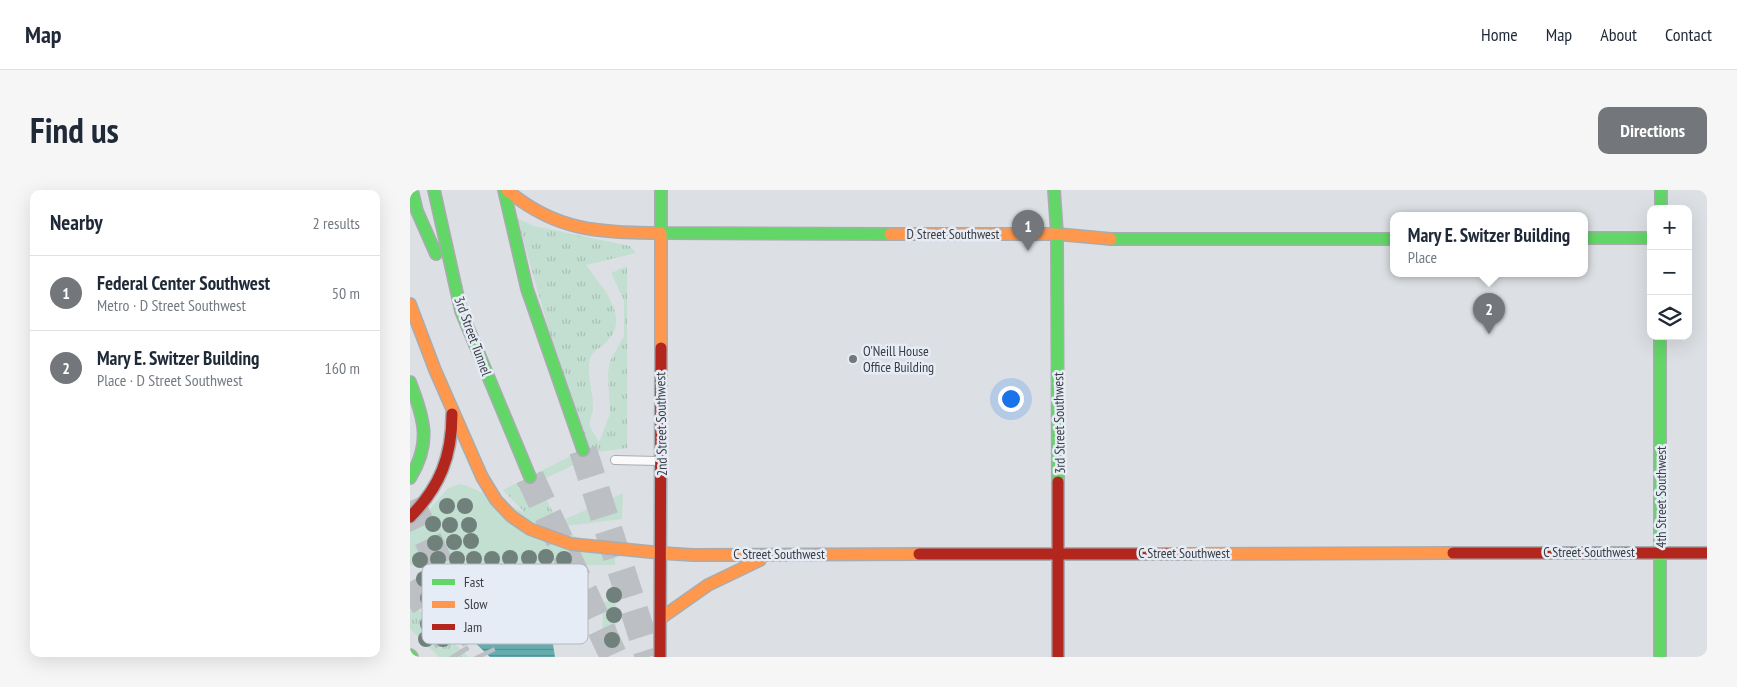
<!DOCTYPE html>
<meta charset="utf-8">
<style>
:root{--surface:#fff;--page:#f6f6f7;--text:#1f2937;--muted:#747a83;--line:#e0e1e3;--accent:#73767a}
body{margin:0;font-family:"PT Sans Narrow",sans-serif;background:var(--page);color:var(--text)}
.controls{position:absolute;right:15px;top:15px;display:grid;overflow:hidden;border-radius:10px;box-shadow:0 5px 20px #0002}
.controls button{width:45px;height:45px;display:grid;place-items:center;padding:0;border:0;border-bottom:1px solid var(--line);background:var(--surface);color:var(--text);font:25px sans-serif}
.you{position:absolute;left:600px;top:208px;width:18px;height:18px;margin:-12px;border:4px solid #fff;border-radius:50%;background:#1a73e8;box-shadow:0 0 0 8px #1a73e833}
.badge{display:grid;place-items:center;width:32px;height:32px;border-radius:50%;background:var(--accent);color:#fff;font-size:16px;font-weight:700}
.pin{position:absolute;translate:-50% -41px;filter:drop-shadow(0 1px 2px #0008)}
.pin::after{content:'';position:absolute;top:26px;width:18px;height:15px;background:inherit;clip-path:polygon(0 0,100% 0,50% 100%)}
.popup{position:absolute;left:980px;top:22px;width:198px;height:65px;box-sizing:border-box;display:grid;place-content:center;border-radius:10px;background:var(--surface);filter:drop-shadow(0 1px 4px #0005);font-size:16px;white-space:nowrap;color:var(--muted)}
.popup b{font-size:19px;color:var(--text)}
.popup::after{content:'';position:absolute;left:50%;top:100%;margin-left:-10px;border:10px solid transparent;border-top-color:var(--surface)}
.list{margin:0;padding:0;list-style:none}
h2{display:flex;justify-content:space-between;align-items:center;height:65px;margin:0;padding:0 20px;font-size:21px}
h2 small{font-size:16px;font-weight:400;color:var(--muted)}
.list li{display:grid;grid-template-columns:32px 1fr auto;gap:15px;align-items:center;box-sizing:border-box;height:75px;padding:0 20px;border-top:1px solid var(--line)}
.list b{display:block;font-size:19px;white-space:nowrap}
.list p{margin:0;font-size:16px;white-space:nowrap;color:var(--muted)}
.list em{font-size:16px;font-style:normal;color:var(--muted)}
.icon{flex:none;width:28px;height:28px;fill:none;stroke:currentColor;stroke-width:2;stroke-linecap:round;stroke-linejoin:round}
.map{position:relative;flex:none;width:1297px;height:467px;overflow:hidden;border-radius:10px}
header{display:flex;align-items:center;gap:30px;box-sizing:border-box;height:70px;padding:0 25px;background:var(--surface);border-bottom:1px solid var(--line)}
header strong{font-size:24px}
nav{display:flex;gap:28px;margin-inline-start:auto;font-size:18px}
.intro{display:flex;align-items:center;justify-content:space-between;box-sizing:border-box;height:120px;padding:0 30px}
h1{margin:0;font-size:35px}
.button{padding:12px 22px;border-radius:10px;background:var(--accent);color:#fff;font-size:18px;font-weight:700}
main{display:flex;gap:30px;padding:0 30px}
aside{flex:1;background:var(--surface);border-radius:10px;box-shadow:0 5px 20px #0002}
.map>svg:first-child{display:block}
.grass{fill:url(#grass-tufts)}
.green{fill:#c3dfd1}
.water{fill:url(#water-rules)}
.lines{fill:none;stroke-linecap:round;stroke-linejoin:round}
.highway-tunnel{stroke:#bcbfc3;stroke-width:28;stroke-dasharray:28 14;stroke-linecap:butt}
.lane-casing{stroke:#a9acaf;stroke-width:10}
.fast-casing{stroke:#a9acaf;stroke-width:14}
.slow-casing{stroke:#a9acaf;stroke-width:14}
.jam-casing{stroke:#a9acaf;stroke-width:14}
.lane{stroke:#fafafb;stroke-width:8}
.fast{stroke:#63d668;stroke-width:11}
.slow{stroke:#ff974d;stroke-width:11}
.jam{stroke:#b3261e;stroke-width:11}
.tree{fill:#6f817a}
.poi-dot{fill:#73767a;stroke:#e6ecf6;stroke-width:2}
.labels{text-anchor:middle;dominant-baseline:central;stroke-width:5;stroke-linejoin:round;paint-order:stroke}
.street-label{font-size:14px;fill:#3b3d41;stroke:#e6ecf6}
.poi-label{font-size:14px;fill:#3b3d41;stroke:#e6ecf6;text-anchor:start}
.key{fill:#e6ecf6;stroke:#b3b8c0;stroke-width:1}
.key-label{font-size:14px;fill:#3b3d41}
</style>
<header>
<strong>Map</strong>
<nav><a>Home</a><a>Map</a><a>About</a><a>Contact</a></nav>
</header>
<div class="intro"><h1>Find us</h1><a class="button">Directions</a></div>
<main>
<aside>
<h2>Nearby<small>2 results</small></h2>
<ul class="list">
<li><span class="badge">1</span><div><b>Federal Center Southwest</b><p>Metro · D Street Southwest</p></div><em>50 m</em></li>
<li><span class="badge">2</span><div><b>Mary E. Switzer Building</b><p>Place · D Street Southwest</p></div><em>160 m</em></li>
</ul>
</aside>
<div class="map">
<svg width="1297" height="467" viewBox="0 0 1297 467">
<defs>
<pattern id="grass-tufts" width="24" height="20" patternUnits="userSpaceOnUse" patternTransform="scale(1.25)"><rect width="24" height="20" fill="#c3dfd1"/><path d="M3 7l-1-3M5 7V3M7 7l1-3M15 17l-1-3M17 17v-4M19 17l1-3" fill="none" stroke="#a8c0b5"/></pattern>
<pattern id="water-rules" width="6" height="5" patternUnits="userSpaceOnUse" patternTransform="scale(1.25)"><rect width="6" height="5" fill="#66adb0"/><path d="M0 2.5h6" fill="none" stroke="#558e91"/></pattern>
</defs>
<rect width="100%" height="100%" fill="#dce0e4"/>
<path class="grass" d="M107,28L124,36L220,56L226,63L176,75C190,95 221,126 198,150C192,158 183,159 180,169C176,185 184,204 183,220C182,225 180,230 179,235L189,252L200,224L198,183L200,171L214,146V110L201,83L217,76V258L187,262L185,265L121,295L123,303L132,301L146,328L135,334L119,327L93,300L173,260Z
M78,384H131L133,393L80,392Z
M27,404H77L79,414L30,413Z
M0,412L59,467H29L0,439Z"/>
<path class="green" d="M50,294L58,296L205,365V375H0V341L38,298Z
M213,303L212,329L148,337L145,334Z
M206,395V450L192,467L193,412L198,411V404Z"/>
<path class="water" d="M40,429L141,442L145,467H80Z"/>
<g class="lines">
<path class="highway-tunnel" d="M173,260L239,467
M120,287L204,467
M0,311L73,467
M0,392L48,467"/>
<defs>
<path id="lane" d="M205,270L247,271"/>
<path id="fast" d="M2,0L7,21L26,64
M24,0L51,121L120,287
M94,0L117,99L173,260
M251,0V43L480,44
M644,0L647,44L648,292
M1251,0V19
M1174,48H1241
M701,49H984
M1250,146V467
M0,192C14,228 22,253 0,288
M0,465L2,467"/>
<path id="slow" d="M97,0C147,42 189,42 251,43
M480,44H647L701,49
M0,114L25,180L72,287L86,310L101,326L120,339L161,354L251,363
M251,158V43
M251,363L283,365L509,364
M758,364L1043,363
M251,428L298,395L350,370"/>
<path id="jam" d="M648,292V364H758
M0,327C30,297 42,266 42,224
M1043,363H1297
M509,364H648V467
M250,467L251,158"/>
</defs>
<use href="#lane" class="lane-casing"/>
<use href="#fast" class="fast-casing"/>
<use href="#slow" class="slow-casing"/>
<use href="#jam" class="jam-casing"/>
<use href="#lane" class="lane"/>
<use href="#fast" class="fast"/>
<use href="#slow" class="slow"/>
<use href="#jam" class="jam"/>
</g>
<g class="tree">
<circle cx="37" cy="316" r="8"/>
<circle cx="55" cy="316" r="8"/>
<circle cx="23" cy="334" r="8"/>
<circle cx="40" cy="335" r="8"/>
<circle cx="59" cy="335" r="8"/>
<circle cx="61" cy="351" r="8"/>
<circle cx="44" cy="352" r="8"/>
<circle cx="25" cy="353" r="8"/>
<circle cx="136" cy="367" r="8"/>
<circle cx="100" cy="368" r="8"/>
<circle cx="119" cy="368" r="8"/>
<circle cx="28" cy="369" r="8"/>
<circle cx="47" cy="369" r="8"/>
<circle cx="64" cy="369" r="8"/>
<circle cx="82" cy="369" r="8"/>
<circle cx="154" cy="369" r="8"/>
<circle cx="10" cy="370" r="8"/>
<circle cx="50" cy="388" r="8"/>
<circle cx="66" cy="388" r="8"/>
<circle cx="139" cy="388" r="8"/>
<circle cx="14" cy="389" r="8"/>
<circle cx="32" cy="389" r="8"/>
<circle cx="87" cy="389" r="8"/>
<circle cx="105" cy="389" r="8"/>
<circle cx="123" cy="389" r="8"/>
<circle cx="163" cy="392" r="8"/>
<circle cx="204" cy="405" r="8"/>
<circle cx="18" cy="408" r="8"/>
<circle cx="35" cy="409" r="8"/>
<circle cx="53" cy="409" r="8"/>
<circle cx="70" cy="409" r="8"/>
<circle cx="108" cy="409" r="8"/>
<circle cx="126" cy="409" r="8"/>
<circle cx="143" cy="409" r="8"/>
<circle cx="160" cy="409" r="8"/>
<circle cx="90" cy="410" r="8"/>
<circle cx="204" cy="425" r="8"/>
<circle cx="75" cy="427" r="8"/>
<circle cx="93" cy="427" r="8"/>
<circle cx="110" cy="427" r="8"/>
<circle cx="129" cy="427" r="8"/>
<circle cx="147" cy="427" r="8"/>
<circle cx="165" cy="428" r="8"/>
<circle cx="18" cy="434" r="8"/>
<circle cx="16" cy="449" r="8"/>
<circle cx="33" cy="449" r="8"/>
<circle cx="202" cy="450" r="8"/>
</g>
<circle class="poi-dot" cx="443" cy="169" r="5"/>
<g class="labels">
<g class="street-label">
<text x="543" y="44">D Street Southwest</text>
<text transform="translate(63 146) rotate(70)">3rd Street Tunnel</text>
<text transform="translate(649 233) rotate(-91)">3rd Street Southwest</text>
<text transform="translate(251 234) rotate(-91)">2nd Street Southwest</text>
<text transform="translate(1251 307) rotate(-90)">4th Street Southwest</text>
<text x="1179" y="362">C Street Southwest</text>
<text x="774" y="363">C Street Southwest</text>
<text x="369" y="364">C Street Southwest</text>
</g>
<g class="poi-label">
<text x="453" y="161">O'Neill House<tspan x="453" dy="16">Office Building</tspan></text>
</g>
</g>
<rect x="12" y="374" width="166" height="80" rx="8" class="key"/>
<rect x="22" y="389" width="23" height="6" fill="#63d668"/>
<rect x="22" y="411" width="23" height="7" fill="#ff974d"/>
<rect x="22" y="434" width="23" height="6" fill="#b3261e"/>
<g class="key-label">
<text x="54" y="397">Fast</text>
<text x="54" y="419">Slow</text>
<text x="54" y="442">Jam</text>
</g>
</svg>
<div class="controls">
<button>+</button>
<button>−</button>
<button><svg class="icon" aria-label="layers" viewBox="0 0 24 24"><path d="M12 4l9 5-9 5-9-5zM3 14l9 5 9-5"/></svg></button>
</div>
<div class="you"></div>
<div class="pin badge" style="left:618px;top:61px">1</div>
<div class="pin badge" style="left:1079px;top:144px">2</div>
<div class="popup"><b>Mary E. Switzer Building</b>Place</div>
</div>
</main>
